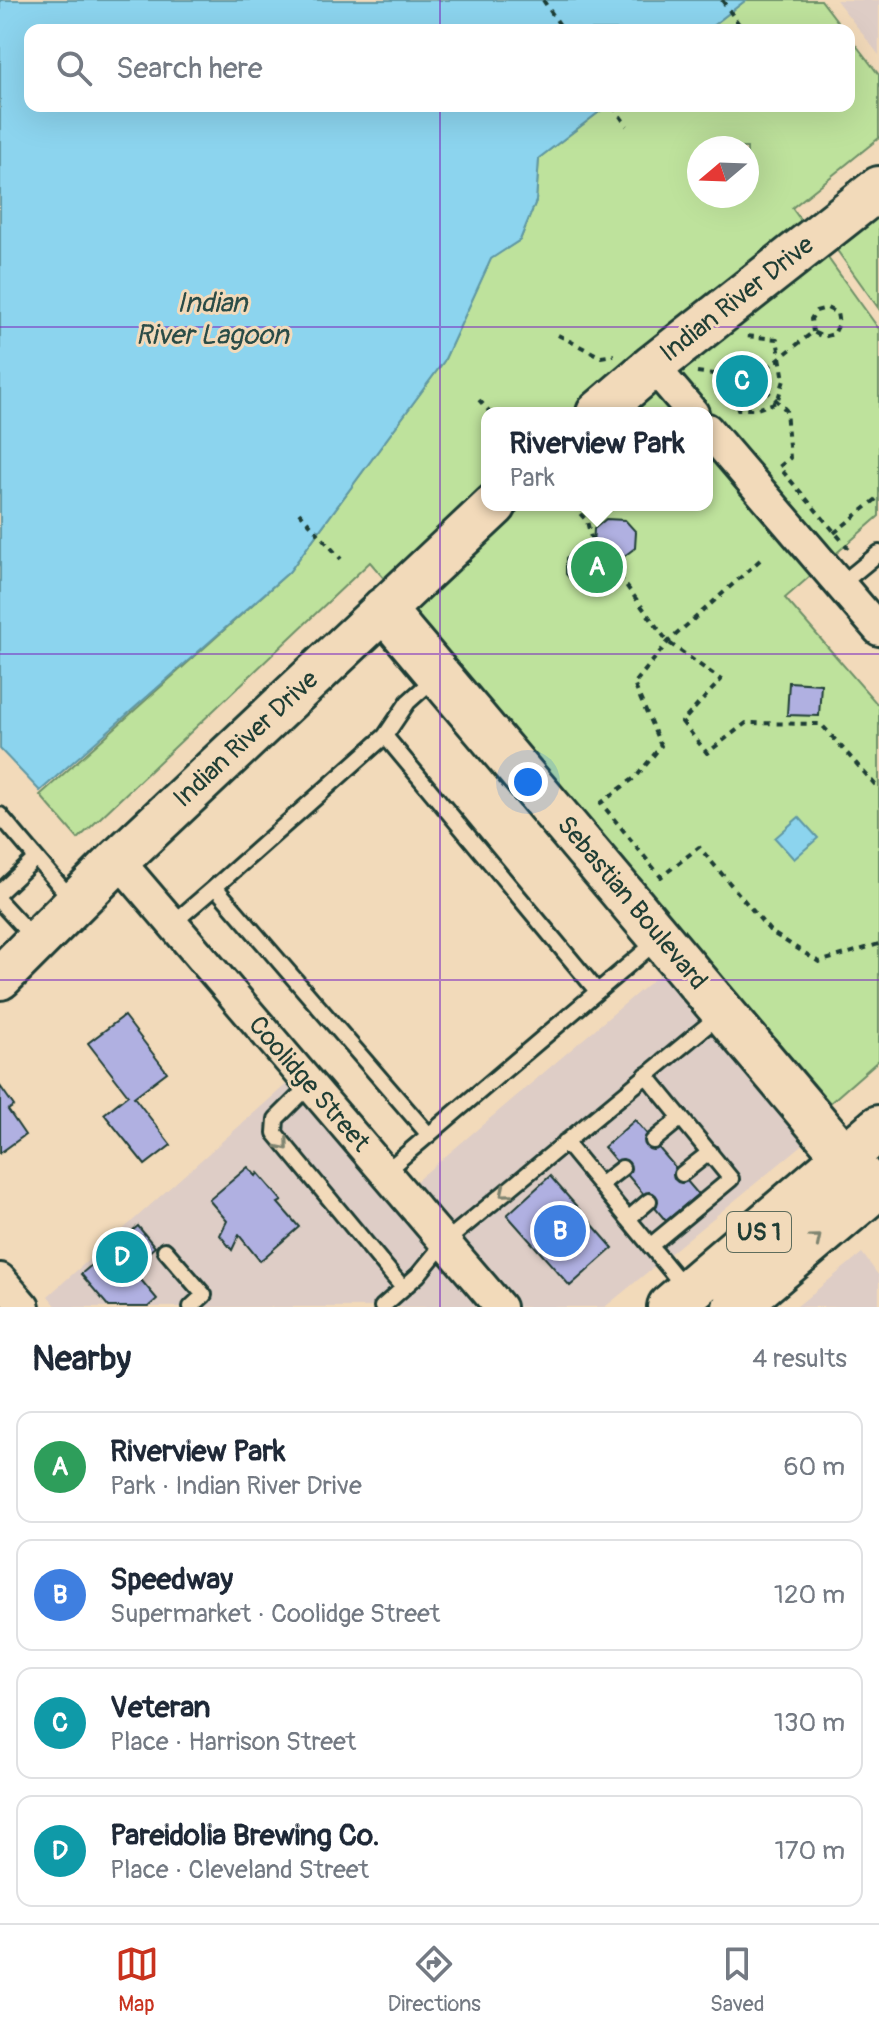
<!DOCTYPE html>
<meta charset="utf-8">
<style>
:root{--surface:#fff;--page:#f2f2f3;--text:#1f2937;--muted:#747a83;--line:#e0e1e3;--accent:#c8321e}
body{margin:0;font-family:Pangolin,sans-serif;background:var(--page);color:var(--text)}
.compass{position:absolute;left:687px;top:136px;width:72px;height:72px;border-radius:50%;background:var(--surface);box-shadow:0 8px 32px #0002;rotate:251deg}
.you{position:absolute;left:528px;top:782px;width:28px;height:28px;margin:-20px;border:6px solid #fff;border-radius:50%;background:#1a73e8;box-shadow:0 0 0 12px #1a73e833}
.badge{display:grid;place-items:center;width:52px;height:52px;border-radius:50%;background:var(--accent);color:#fff;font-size:26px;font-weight:700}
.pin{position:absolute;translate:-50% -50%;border:4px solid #fff;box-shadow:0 2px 8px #0006}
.popup{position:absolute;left:481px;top:407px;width:232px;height:104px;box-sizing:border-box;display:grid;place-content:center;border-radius:16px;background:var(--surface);filter:drop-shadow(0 2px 6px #0005);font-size:26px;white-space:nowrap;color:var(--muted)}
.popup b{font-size:30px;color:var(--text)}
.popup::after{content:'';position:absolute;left:50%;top:100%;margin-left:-16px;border:16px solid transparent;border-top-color:var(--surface)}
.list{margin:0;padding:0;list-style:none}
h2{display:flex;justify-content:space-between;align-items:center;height:104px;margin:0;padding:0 32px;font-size:34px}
h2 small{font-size:26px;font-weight:400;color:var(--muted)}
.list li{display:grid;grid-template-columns:52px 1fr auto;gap:24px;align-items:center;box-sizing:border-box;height:112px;margin:0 16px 16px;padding:0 16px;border:2px solid var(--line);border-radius:16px}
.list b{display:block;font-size:30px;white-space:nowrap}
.list p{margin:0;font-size:26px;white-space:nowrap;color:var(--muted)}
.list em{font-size:26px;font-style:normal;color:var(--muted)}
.icon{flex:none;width:44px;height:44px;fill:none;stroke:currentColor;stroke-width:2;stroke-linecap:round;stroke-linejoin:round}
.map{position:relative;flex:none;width:879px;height:1307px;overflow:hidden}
.search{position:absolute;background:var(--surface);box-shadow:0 8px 32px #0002;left:24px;right:24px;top:24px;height:88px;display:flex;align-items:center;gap:20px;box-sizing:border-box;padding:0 28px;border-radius:16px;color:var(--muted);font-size:30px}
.sheet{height:616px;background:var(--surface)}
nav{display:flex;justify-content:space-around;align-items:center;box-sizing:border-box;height:112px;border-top:2px solid var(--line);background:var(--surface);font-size:22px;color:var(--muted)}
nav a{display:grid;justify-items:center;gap:4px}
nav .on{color:var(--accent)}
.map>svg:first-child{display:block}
.built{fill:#decdc6}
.green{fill:#bee29c;stroke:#6e9068;stroke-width:2;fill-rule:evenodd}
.water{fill:#8cd4ee;stroke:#6098a4;stroke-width:2}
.building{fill:#b0b0e1;stroke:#1f3d34;stroke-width:2}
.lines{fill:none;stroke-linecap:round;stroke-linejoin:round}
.lane-casing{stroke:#1f3d34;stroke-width:20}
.street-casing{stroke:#1f3d34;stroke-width:36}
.secondary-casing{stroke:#1f3d34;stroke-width:48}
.primary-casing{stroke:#1f3d34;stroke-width:50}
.path{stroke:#1f3d34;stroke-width:4;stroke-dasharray:6 6;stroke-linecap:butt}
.lane{stroke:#f2daba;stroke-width:14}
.street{stroke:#f2daba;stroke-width:30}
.secondary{stroke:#f2daba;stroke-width:42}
.primary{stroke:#f2daba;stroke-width:44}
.oneway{stroke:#7e8470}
.grid{fill:none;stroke:#7b2cbf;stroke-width:2;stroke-opacity:0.55}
.labels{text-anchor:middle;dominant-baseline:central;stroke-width:6;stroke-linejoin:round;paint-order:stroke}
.shield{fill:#f2daba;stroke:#5e6c5c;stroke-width:2}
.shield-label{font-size:24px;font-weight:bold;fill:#1f3d34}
.street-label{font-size:26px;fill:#1f3d34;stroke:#f2daba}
.water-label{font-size:28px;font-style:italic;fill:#2a4c47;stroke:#f2daba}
</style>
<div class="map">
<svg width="879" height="1307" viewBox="0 0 879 1307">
<rect width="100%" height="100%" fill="#f2daba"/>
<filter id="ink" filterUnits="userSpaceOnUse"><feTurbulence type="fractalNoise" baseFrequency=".0125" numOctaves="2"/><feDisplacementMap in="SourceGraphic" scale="16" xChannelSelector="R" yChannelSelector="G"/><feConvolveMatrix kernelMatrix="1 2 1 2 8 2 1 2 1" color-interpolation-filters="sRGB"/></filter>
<g filter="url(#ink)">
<path class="built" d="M836,0H879V55Z
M668,967L812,1137L605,1307H57L48,1296L308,1065L414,1183Z
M862,1253L879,1276V1307H796Z"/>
<path class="green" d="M746,0H821L844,30H707Z
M849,36L879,75V138L792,208L879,329V516L785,598L879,706V1060L830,1103L370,562L78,839L40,795L289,572L444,361L491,258L520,240L536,201L539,158L607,106H849ZM699,148H747V196H699ZM487,413H707V505H487Z
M879,204V309L831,242Z"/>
<path class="water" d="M0,0H746L707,30H30V106H607L539,158L536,201L520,240L491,259L444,361L289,572L40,791L0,749Z
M799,817L818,838L794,859L775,838Z"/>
<path class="building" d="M606,519L625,520L636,532L635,548L623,557H605L603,576L592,587L576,586L566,574V558L580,546H593L594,529Z
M789,682L821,684L819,716L787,715Z
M124,1016L167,1072L134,1097L171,1145L145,1165L104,1114L128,1095L88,1043Z
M0,1086L14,1106L8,1110L25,1135L0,1153Z
M635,1120L698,1194L666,1221L604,1147Z
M248,1167L256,1176L258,1173L282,1201L278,1203L299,1227L260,1261L239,1235L232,1250L220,1235L227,1221L209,1200Z
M550,1176L613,1248L570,1286L507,1215Z
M138,1226L155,1247L131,1268L157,1299L148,1307H109L81,1274Z"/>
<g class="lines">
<defs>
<path id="lane" d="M840,585L879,553
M385,736L597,991
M0,815L72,900
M215,887L385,736L408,702L437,676
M0,892L36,858
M0,902L35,940
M172,924L215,887L429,1135
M646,1075L731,1179L650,1246
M310,1085L276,1119L275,1133L403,1288
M653,1141L681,1118
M565,1142L685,1288
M385,1172L658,940
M682,1174L710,1152
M600,1185L622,1168
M628,1219L649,1201
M165,1250L204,1295L191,1307
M382,1307L418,1275L445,1242L721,1014"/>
<path id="street" d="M653,366L693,413
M707,429L879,630
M118,860L500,1307
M0,1279L24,1307"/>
<path id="secondary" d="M598,413L653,366L879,188
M383,609L867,1183
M0,978L118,860L495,505"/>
<path id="primary" d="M670,1307L879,1128
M735,1307L879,1185"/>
</defs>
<use href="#lane" class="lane-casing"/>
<use href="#street" class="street-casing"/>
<use href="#secondary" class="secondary-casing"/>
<use href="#primary" class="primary-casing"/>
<path class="path" d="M543,0L563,30
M722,0L743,30
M613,106L627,126
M558,335L601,357L614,355
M746,359L767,368L766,390L743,394L731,376Z
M767,368L813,332L823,337L834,334L839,324L837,313L827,308L816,311L811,319L813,332
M697,372L731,376
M766,390L786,410L790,458L779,467L850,550
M743,394L738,409H757L777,402L784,380L777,339L746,336
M479,400L491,413
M572,505L587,521L593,546
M299,512L341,559
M834,533L879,497
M605,557L668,642L721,680L682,722L707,753L746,723L821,724L879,789
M760,560L668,642L634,684L661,746L637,776L601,803L661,877L699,847L771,932L819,962L879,944"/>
<use href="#lane" class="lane"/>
<use href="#street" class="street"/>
<use href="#secondary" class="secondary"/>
<use href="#primary" class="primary"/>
</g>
<defs><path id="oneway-chevron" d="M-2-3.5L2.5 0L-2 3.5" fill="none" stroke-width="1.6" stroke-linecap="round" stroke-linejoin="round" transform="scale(2)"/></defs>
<g class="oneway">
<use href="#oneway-chevron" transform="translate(284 1145) rotate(50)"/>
<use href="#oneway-chevron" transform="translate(505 1192) rotate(140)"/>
<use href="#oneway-chevron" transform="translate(816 1239) rotate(-40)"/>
</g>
</g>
<path class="grid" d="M440,0V30M440,106V1307M0,327H879M0,654H879M0,980H879"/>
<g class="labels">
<rect class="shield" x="727" y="1212" width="64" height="40" rx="6"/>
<g class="shield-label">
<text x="759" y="1232">US 1</text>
</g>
<g class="street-label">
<text transform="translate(737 299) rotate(-38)">Indian River Drive</text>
<text transform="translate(246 739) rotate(-43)">Indian River Drive</text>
<text transform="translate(632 903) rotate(50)">Sebastian Boulevard</text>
<text transform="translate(309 1084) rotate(49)">Coolidge Street</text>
</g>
<g class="water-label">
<text x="212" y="303">Indian<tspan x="212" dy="32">River Lagoon</tspan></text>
</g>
</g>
</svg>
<svg class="compass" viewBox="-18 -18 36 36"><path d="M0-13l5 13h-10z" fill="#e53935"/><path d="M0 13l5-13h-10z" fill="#747a83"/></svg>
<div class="you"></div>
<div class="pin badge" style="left:597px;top:567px;background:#2e9e5b">A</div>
<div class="popup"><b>Riverview Park</b>Park</div>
<div class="pin badge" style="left:560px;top:1231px;background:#3f7fe0">B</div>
<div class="pin badge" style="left:742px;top:381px;background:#0f9aa8">C</div>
<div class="pin badge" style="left:122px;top:1257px;background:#0f9aa8">D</div>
<div class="search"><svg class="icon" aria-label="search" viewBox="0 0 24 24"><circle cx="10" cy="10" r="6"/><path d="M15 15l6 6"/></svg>Search here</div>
</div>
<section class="sheet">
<h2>Nearby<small>4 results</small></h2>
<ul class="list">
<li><span class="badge" style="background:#2e9e5b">A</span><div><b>Riverview Park</b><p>Park · Indian River Drive</p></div><em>60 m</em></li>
<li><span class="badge" style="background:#3f7fe0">B</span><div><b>Speedway</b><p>Supermarket · Coolidge Street</p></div><em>120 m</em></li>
<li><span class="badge" style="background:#0f9aa8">C</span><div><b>Veteran</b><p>Place · Harrison Street</p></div><em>130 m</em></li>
<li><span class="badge" style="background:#0f9aa8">D</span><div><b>Pareidolia Brewing Co.</b><p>Place · Cleveland Street</p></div><em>170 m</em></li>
</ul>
</section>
<nav>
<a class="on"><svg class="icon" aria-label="map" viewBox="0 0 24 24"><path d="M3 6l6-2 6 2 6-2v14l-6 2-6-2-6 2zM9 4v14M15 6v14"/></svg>Map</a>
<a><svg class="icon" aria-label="directions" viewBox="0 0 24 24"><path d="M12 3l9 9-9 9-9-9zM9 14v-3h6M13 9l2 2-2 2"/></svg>Directions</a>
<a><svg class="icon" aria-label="saved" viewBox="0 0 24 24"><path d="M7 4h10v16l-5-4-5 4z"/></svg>Saved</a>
</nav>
